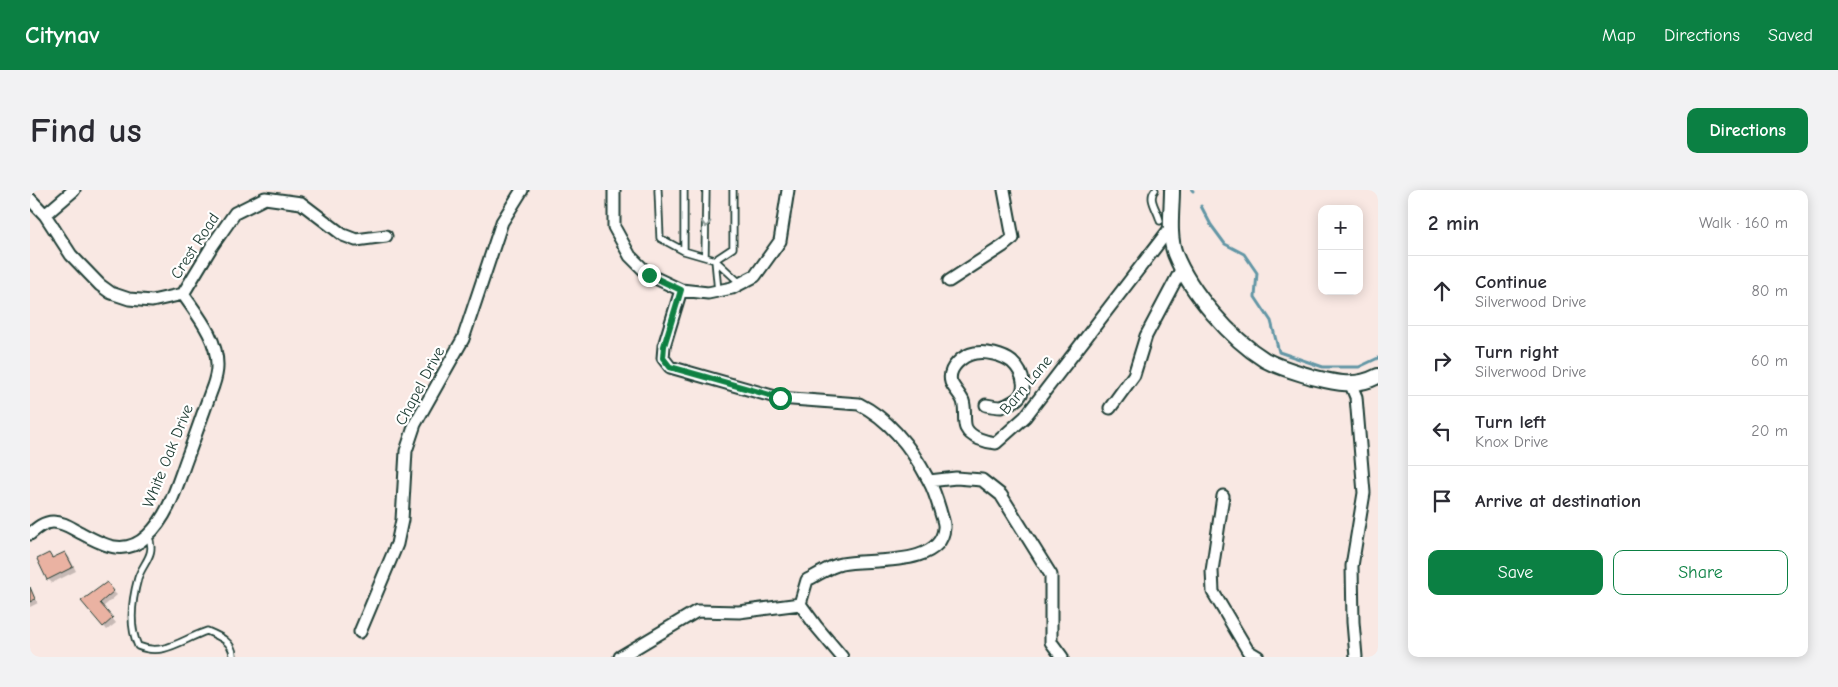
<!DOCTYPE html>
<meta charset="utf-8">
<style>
:root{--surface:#fff;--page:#f2f2f3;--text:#2b2b33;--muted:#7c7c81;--line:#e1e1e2;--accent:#0b8043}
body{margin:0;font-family:"Comic Neue",sans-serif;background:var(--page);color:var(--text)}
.controls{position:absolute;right:15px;top:15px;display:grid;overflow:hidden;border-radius:10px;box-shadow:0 2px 12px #0003}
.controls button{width:45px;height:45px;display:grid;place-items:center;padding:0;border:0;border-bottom:1px solid var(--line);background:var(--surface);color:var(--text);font:25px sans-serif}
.stop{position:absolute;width:15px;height:15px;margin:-11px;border:4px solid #0b8043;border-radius:50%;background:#fff}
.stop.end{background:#0b8043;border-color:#fff;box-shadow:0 1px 5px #0008}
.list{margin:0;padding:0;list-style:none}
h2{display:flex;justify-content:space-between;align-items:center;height:65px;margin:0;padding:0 20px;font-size:21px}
h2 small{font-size:16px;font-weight:400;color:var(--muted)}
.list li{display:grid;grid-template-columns:32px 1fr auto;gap:15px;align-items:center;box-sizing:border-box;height:70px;padding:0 20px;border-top:1px solid var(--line)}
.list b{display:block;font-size:19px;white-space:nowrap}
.list p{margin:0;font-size:16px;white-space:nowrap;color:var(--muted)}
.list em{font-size:16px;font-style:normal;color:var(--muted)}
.actions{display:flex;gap:10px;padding:15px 20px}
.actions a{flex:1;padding:11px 0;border:1px solid var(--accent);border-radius:10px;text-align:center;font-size:18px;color:var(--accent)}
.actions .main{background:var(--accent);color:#fff}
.icon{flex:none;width:28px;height:28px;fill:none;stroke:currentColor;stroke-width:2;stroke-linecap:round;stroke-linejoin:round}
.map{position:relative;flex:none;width:1348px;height:467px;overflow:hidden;border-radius:10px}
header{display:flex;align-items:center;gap:30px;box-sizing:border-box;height:70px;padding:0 25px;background:var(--accent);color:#fff}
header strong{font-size:24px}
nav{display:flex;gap:28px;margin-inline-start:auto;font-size:18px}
.intro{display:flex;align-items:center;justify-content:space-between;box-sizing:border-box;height:120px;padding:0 30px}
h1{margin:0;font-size:35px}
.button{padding:12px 22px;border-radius:10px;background:var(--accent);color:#fff;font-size:18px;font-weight:700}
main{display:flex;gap:30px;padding:0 30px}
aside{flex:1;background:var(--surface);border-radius:10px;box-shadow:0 2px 12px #0003}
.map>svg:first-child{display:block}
.shadow{fill:#0003}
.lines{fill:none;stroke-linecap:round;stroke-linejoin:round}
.stream{stroke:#6296a5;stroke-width:3}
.building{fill:#eab2a2;stroke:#1f3d34}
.service-casing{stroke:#1f3d34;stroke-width:9}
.minor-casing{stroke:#1f3d34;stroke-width:15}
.tertiary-casing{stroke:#1f3d34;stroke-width:18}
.service{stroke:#fff;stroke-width:5.5}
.minor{stroke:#fff;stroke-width:11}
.tertiary{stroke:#fff;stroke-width:14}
.oneway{stroke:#8f9e9a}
.route{stroke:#0b8043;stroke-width:6}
.labels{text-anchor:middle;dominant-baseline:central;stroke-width:4.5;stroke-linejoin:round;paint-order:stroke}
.street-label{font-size:16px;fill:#1f3d34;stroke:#fff}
</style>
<header>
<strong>Citynav</strong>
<nav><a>Map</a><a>Directions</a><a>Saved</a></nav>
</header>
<div class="intro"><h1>Find us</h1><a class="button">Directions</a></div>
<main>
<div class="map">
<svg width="1348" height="467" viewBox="0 0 1348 467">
<rect width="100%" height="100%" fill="#f9e8e3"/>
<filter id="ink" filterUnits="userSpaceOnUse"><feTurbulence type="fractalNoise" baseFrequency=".02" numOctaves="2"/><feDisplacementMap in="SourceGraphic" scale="10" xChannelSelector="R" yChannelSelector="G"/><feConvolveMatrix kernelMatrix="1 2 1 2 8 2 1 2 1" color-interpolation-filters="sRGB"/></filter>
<g filter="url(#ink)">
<path class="shadow" d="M35,363L39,367L46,381L22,393L18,389L19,364L24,369Z
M0,398L8,413L0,417Z
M80,398L87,405L73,417L86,433L77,440L53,411Z"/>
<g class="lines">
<path class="stream" d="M1162,0L1163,1
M1171,16L1181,35L1195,54L1214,64L1227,83L1225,107L1241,131L1249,162L1293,177H1329L1348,168"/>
</g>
<path class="building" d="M35,362L43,377L17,390L7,369L19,363L22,368Z
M77,392L84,401L70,413L83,428L73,437L51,411Z
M0,397L5,409L0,412Z"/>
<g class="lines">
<defs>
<path id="service" d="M628,0L630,48L654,61L685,70L703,58V0
M654,0V61
M1125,0C1117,9 1128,20 1130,31
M675,67L676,0
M685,70L710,93
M685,70L688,101
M118,345C127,365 113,372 108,388C102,410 98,435 108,456C134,467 152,449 177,441C189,446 204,452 203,467"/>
<path id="minor" d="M584,0V37L600,66L619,85L651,100L678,103L702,98L725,86L750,51L758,0
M0,9L15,25L41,65L70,95L81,103L99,109L122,111L153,104L182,56L205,23L235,8L271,13L313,45L326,50L356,46
M15,25L44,0
M919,91L973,56L983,48L974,0
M651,100L634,156L633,168L640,177L749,208L829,214C861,230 883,260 899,291C904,300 907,310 910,320C911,325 915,333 914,338C911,378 839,368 811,374C800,376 788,385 777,390L770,414
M1321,195L1326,207L1334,303L1322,376L1323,432L1326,467
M956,215C961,216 967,217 971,217C975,216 979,214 982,212C1000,204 994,183 982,172C973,165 956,161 945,163C933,165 917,178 921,192C924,199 930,204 933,211C936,219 933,231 936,238C941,248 956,252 966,253L995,227L1141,37
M1080,218L1104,185L1116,146L1152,78
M899,291L926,288L952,290L971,305L1021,385V452L1032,467
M1193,306L1182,381L1183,402L1218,461L1228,467
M0,344C7,338 14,332 23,332C34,332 41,338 51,343C73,355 95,367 117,346C139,326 147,295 157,268C166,244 174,220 183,196C185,190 187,183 187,177C188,149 168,126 153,104
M770,414L786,436L812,467
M330,442L367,354L372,330L376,261L385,234L433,149L472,32L492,0
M590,467L667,421L709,422L770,414"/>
<path id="tertiary" d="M1142,0C1142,20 1138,45 1145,64C1160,102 1201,149 1235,170C1250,178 1266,182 1282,187C1306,193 1325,198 1348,186"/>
</defs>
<use href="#service" class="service-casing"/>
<use href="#minor" class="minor-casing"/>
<use href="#tertiary" class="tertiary-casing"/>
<use href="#service" class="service"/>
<use href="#minor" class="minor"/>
<use href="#tertiary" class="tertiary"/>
</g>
<defs><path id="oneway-chevron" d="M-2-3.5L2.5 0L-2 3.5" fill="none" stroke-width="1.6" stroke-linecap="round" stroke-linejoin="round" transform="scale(1.25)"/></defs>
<use class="oneway" href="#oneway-chevron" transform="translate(676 34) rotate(91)"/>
</g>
<g class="lines" filter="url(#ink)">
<path class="route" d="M619,85L651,100L634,156L633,168L640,177L750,208"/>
</g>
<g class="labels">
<g class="street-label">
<text transform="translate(165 56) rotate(-57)">Crest Road</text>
<text transform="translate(996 195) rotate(-50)">Barn Lane</text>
<text transform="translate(390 196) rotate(-62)">Chapel Drive</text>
<text transform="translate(138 266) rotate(-68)">White Oak Drive</text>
</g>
</g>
</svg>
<div class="controls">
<button>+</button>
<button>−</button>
</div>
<div class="stop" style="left:750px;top:208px"></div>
<div class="stop end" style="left:619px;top:85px"></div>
</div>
<aside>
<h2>2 min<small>Walk · 160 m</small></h2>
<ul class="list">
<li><svg class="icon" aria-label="ahead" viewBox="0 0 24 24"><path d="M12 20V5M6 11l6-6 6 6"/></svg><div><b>Continue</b><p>Silverwood Drive</p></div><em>80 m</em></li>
<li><svg class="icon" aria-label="right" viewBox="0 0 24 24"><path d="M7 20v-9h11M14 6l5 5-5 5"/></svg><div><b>Turn right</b><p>Silverwood Drive</p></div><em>60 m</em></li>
<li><svg class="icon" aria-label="left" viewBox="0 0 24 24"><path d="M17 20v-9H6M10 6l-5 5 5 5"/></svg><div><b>Turn left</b><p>Knox Drive</p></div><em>20 m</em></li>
<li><svg class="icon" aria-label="arrive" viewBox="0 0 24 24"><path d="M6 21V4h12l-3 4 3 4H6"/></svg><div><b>Arrive at destination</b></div></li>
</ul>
<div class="actions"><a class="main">Save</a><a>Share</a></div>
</aside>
</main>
